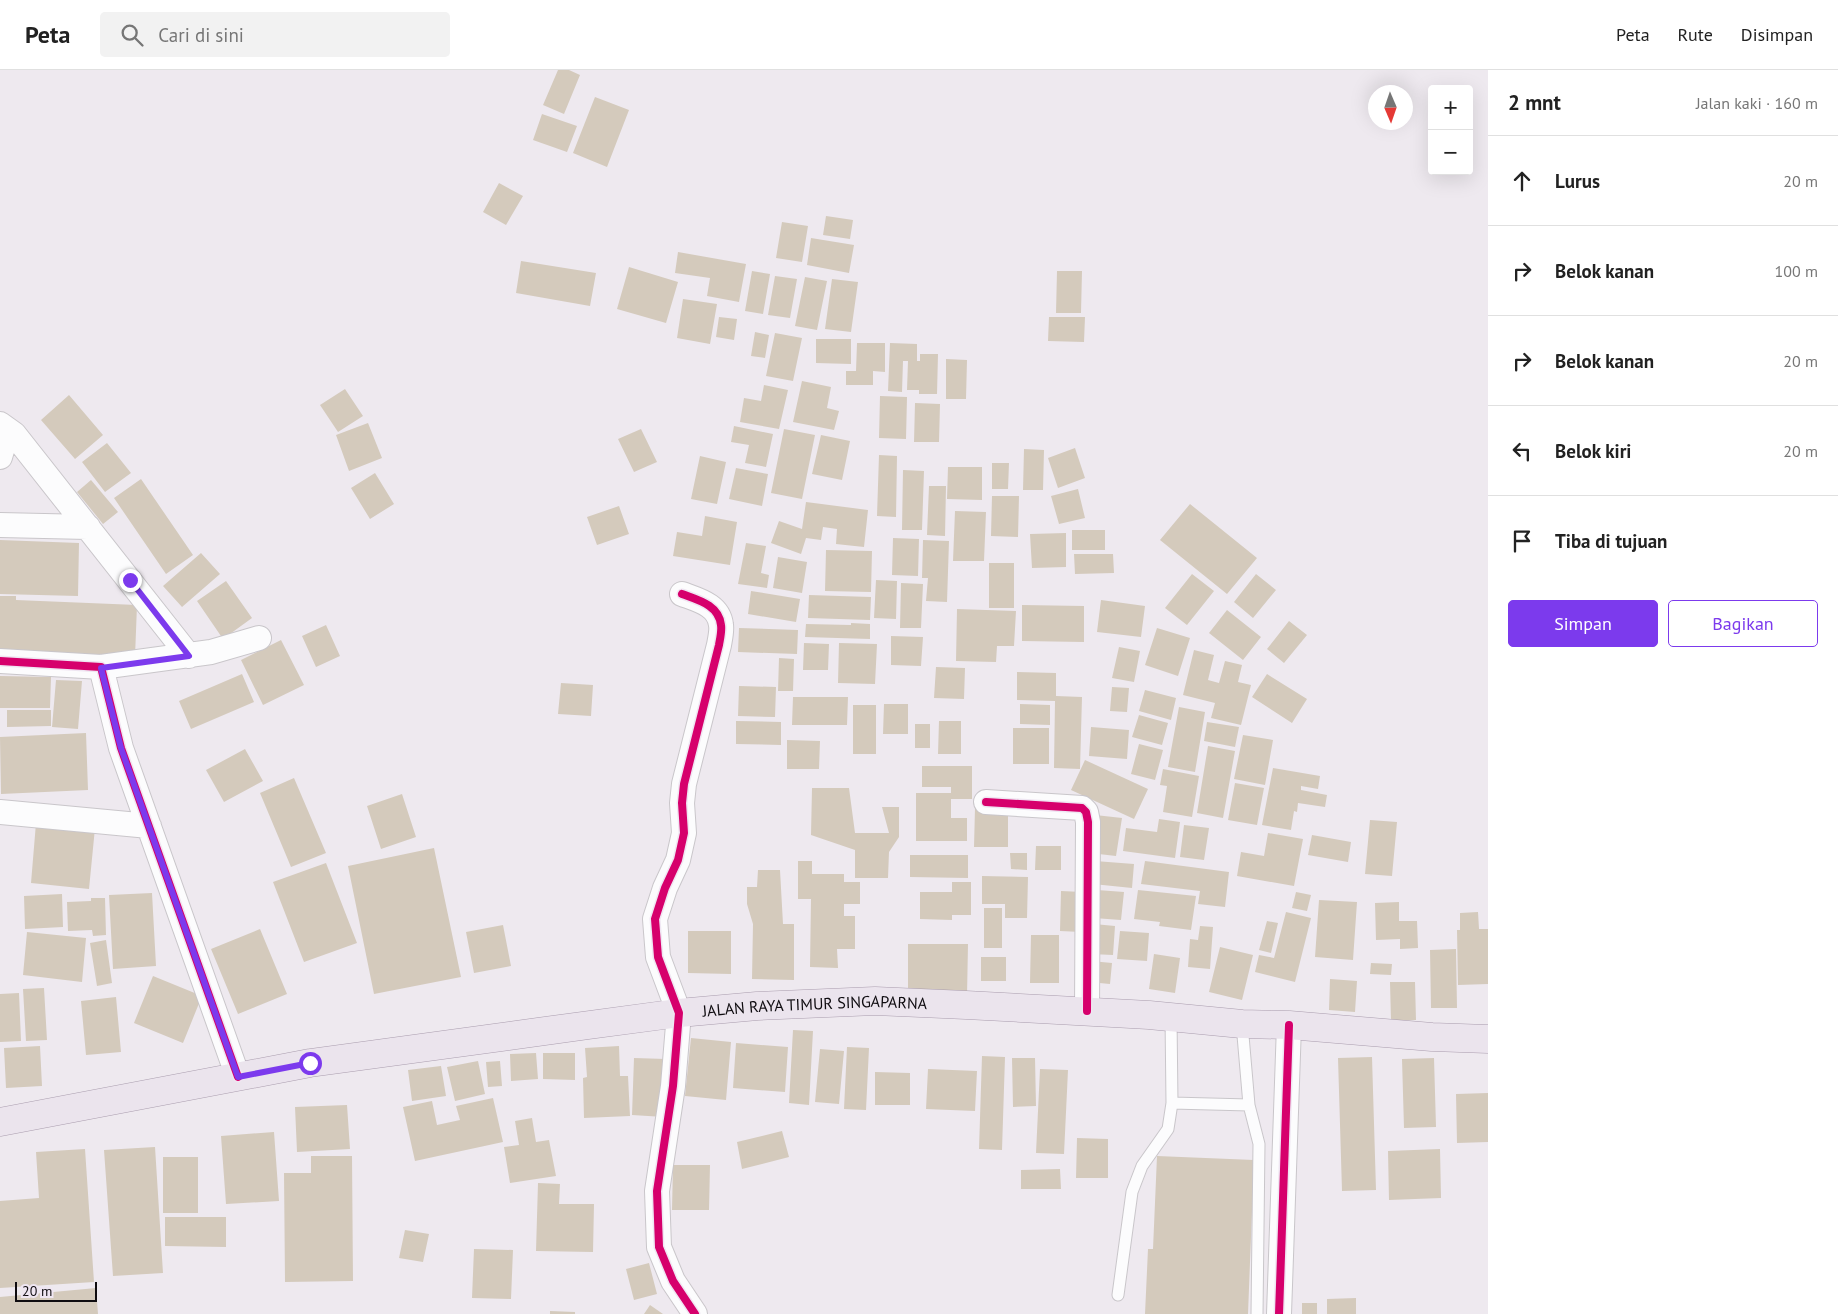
<!DOCTYPE html>
<html lang="id">
<meta charset="utf-8">
<style>
:root{--surface:#fff;--page:#f2f2f2;--text:#222;--muted:#767676;--line:#e0e0e0;--accent:#7c3aed}
body{margin:0;font-family:"PT Sans",sans-serif;background:var(--page);color:var(--text)}
.controls{position:absolute;right:15px;top:15px;display:grid;overflow:hidden;border-radius:5px;box-shadow:0 5px 20px #0002}
.controls button{width:45px;height:45px;display:grid;place-items:center;padding:0;border:0;border-bottom:1px solid var(--line);background:var(--surface);color:var(--text);font:25px sans-serif}
.compass{position:absolute;left:1368px;top:15px;width:45px;height:45px;border-radius:50%;background:var(--surface);box-shadow:0 5px 20px #0002;rotate:178deg}
.scale{position:absolute;left:15px;bottom:12px;width:82px;box-sizing:border-box;padding-left:5px;border:2px solid #0f0c10;border-top:0;font-size:14px;line-height:18px;white-space:nowrap;color:#0f0c10;-webkit-text-stroke:4px #efe6f2;paint-order:stroke}
.stop{position:absolute;width:15px;height:15px;margin:-11px;border:4px solid #7c3aed;border-radius:50%;background:#fff}
.stop.end{background:#7c3aed;border-color:#fff;box-shadow:0 1px 5px #0008}
.list{margin:0;padding:0;list-style:none}
h2{display:flex;justify-content:space-between;align-items:center;height:65px;margin:0;padding:0 20px;font-size:21px}
h2 small{font-size:16px;font-weight:400;color:var(--muted)}
.list li{display:grid;grid-template-columns:32px 1fr auto;gap:15px;align-items:center;box-sizing:border-box;height:90px;padding:0 20px;border-top:1px solid var(--line)}
.list b{display:block;font-size:19px;white-space:nowrap}
.list em{font-size:16px;font-style:normal;color:var(--muted)}
.actions{display:flex;gap:10px;padding:15px 20px}
.actions a{flex:1;padding:11px 0;border:1px solid var(--accent);border-radius:5px;text-align:center;font-size:18px;color:var(--accent)}
.actions .main{background:var(--accent);color:#fff}
.icon{flex:none;width:28px;height:28px;fill:none;stroke:currentColor;stroke-width:2;stroke-linecap:round;stroke-linejoin:round}
.map{position:relative;flex:none;width:1488px;height:1244px;overflow:hidden}
header{display:flex;align-items:center;gap:30px;box-sizing:border-box;height:70px;padding:0 25px;background:var(--surface);border-bottom:1px solid var(--line)}
header strong{font-size:24px}
nav{display:flex;gap:28px;margin-inline-start:auto;font-size:18px}
.search{width:350px;height:45px;background:var(--page);display:flex;align-items:center;gap:12px;box-sizing:border-box;padding:0 18px;border-radius:5px;color:var(--muted);font-size:19px}
main{display:flex}
aside{flex:1;background:var(--surface)}
.map>svg:first-child{display:block}
.building{fill:#d4cabc}
.lines{fill:none;stroke-linecap:round;stroke-linejoin:round}
.service-casing{stroke:#c9c6ca;stroke-width:13}
.minor-casing{stroke:#c9c6ca;stroke-width:26}
.primary-casing{stroke:#aa9dae;stroke-width:29}
.service{stroke:#fcfcfd;stroke-width:11}
.minor{stroke:#fcfcfd;stroke-width:24}
.primary{stroke:#ebe4ed;stroke-width:28}
.cycleway-casing{stroke:#efe6f2;stroke-width:11}
.cycleway{stroke:#d6006c;stroke-width:8}
.route{stroke:#7c3aed;stroke-width:6}
.labels{text-anchor:middle;dominant-baseline:central;stroke-width:4;stroke-linejoin:round;paint-order:stroke}
.street-label{font-size:16px;fill:#0f0c10;stroke:#efe6f2}
</style>
<header>
<strong>Peta</strong>
<div class="search"><svg class="icon" aria-label="search" viewBox="0 0 24 24"><circle cx="10" cy="10" r="6"/><path d="M15 15l6 6"/></svg>Cari di sini</div>
<nav><a>Peta</a><a>Rute</a><a>Disimpan</a></nav>
</header>
<main>
<div class="map">
<svg width="1488" height="1244" viewBox="0 0 1488 1244">
<rect width="100%" height="100%" fill="#eee9ef"/>
<path class="building" d="M558,0H569L580,5L564,44L543,35Z
M595,27L629,40L607,97L573,83Z
M542,44L577,56L567,82L533,70Z
M499,113L523,126L506,155L483,142Z
M826,146L853,150L850,169L823,165Z
M782,152L808,156L802,192L776,188Z
M811,168L854,175L849,203L807,195Z
M678,182L746,194L739,232L707,226L710,208L675,203Z
M521,191L596,203L590,236L516,223Z
M629,197L678,212L666,253L617,239Z
M752,201L770,204L763,244L745,241Z
M1057,201H1082L1081,243H1056Z
M775,206L797,209L790,248L768,245Z
M805,207L827,211L817,260L795,256Z
M832,209L858,212L851,262L825,259Z
M683,229L717,234L710,274L677,268Z
M719,247L737,249L734,270L716,267Z
M1049,247H1085L1084,272L1048,271Z
M755,262L769,265L765,288L751,286Z
M775,263L802,268L793,311L766,306Z
M816,269H851V294L816,293Z
M857,273H885V302L873,301V315H846V301H856Z
M890,273L917,274V291H920V284H938L937,324H919V320H907L908,291H903L902,322L888,321Z
M946,289L967,290L966,329H946Z
M802,311L831,317L827,338L839,341L834,360L793,352Z
M764,315L788,320L779,359L740,352L744,328L761,331Z
M345,319L363,346L338,362L320,335Z
M69,325L103,365L75,389L41,350Z
M880,326L907,327L906,369L879,368Z
M915,333L940,334L939,372H914Z
M368,353L382,388L349,401L336,365Z
M734,356L773,364L766,397L745,393L749,375L731,372Z
M641,359L657,392L634,402L618,369Z
M784,359L815,365L802,429L771,423Z
M821,365L850,371L842,410L812,404Z
M107,373L131,403L105,422L82,392Z
M1075,378L1085,408L1058,418L1048,388Z
M1024,379L1044,380L1043,420H1023Z
M879,385L897,386L896,447L877,446Z
M700,386L726,392L717,434L691,429Z
M992,393H1009L1008,419H992Z
M948,397H982V430L947,429Z
M736,398L768,404L762,436L729,429Z
M903,400L924,401L922,460H902Z
M375,403L394,434L370,449L351,418Z
M141,409L193,485L166,504L114,428Z
M91,410L118,442L103,454L77,422Z
M929,416H946L945,466L927,465Z
M1078,419L1085,448L1059,454L1051,426Z
M992,426H1019L1018,467L991,466Z
M806,432L868,440L864,477L836,474L837,459L823,457L821,470L806,468L801,484L771,473L779,451L802,459Z
M1190,434L1257,488L1227,524L1160,470Z
M619,436L629,464L597,475L587,447Z
M955,441L986,442L984,491H953Z
M705,446L737,452L730,495L673,486L677,462L702,466Z
M1072,460H1105V480H1072Z
M1066,463V497L1032,498L1030,464Z
M893,468L919,469L918,506L892,505Z
M0,470L79,473L78,526L0,524Z
M923,470L949,471L947,532L926,531L928,508H922Z
M746,473L766,476L761,503L769,505L767,518L738,514Z
M826,480L872,481L871,522L825,521Z
M201,483L220,504L182,537L163,516Z
M1074,484H1113L1114,503L1075,504Z
M778,487L807,492L802,523L773,518Z
M989,493H1014V538H989Z
M1192,504L1214,521L1187,555L1165,538Z
M1256,504L1276,520L1253,548L1234,532Z
M876,510L897,511L896,549L874,548Z
M226,511L252,548L223,569L197,531Z
M901,513L923,514L921,558H900Z
M751,521L800,529L796,552L748,544Z
M809,525L871,527L870,550L808,548Z
M0,526H16V530L137,535L135,587L0,582Z
M1101,530L1145,536L1141,567L1097,562Z
M1022,535L1084,536V572L1022,571Z
M957,539L1016,541L1014,576H997L996,592L956,591Z
M1227,540L1261,567L1243,590L1209,563Z
M1289,551L1307,565L1284,593L1267,579Z
M851,553L870,554V569L805,567L806,554L851,555Z
M326,555L340,586L316,597L302,566Z
M739,558L798,560L797,584L738,582Z
M1157,558L1190,568L1178,606L1145,595Z
M891,566L923,567L921,596L891,595Z
M281,570L304,615L263,635L241,590Z
M804,573L829,574L828,600H803Z
M839,573L877,574L875,614L838,613Z
M1119,577L1140,581L1134,612L1112,608Z
M1194,580L1214,585L1208,610L1219,613L1225,591L1242,595L1238,612L1251,615L1241,655L1211,648L1215,633L1183,625Z
M779,588L794,589L793,621H778Z
M936,597L965,598L964,629L934,628Z
M1017,602L1056,603V626L1082,627L1080,699L1054,698L1055,631L1017,630Z
M242,604L254,632L191,659L179,631Z
M1267,604L1307,629L1292,653L1252,627Z
M0,606L51,607L50,638H0Z
M56,610L82,611L78,659L52,657Z
M561,613L593,615L591,646L558,644Z
M739,616L776,617L775,647L738,646Z
M1112,617L1129,618L1127,642L1110,641Z
M1145,620L1176,628L1171,650L1139,641Z
M793,627H848L847,655H792Z
M884,634H908V664H883Z
M1020,634L1050,635V655L1020,654Z
M853,635H876V684H853Z
M1179,637L1205,642L1195,702L1168,697Z
M7,640H51V656L7,657Z
M1139,645L1168,653L1162,675L1132,667Z
M736,651L781,652V675L736,674Z
M939,651H961V684H938Z
M1207,652L1239,657L1235,677L1204,671Z
M915,654H930V678H915Z
M1091,657L1129,660L1127,689L1089,686Z
M1013,658H1049V694H1013Z
M86,663L88,720L1,724L0,667Z
M1243,665L1273,670L1265,715L1234,709Z
M787,670L820,671L819,699H787Z
M1139,674L1163,680L1155,710L1131,704Z
M1208,676L1235,681L1223,748L1197,743Z
M245,679L263,711L224,732L206,700Z
M1085,690L1148,719L1134,749L1071,720Z
M922,696H972V729H951V748H967V771H916V723H951V717H922Z
M1273,698L1320,706L1318,719L1301,716V720L1327,725L1325,737L1298,733L1297,742L1294,741L1291,760L1262,755Z
M1163,699L1199,706L1192,747L1163,742L1167,716L1160,715Z
M294,708L326,783L291,797L260,723Z
M1235,713L1264,718L1257,755L1228,750Z
M812,718H849L855,763H889L882,737H899V767L889,782L888,808H855V780L811,765Z
M402,724L416,767L381,779L367,736Z
M975,738H1008V777H974Z
M1095,745L1122,748L1116,786L1090,783Z
M1159,749L1180,752L1175,788L1123,781L1126,758L1157,762Z
M1370,750L1397,752L1392,806L1365,804Z
M36,753L95,758L89,819L31,813Z
M1184,755L1209,758L1204,790L1180,787Z
M1268,763L1303,769L1294,816L1237,806L1241,782L1264,786Z
M1312,765L1351,772L1348,792L1308,785Z
M1036,776H1061V800H1035Z
M434,778L461,907L374,924L348,796Z
M1010,783H1027V800L1011,799Z
M910,785H968V808L910,807Z
M798,791H812V804H844V812H860V834H844V846H855V879H837L838,898L810,897L811,829H798Z
M1095,791L1134,794L1132,818L1093,814Z
M1145,791L1229,802L1225,837L1198,834L1200,821L1141,814Z
M326,793L357,873L304,892L273,812Z
M758,800H780L783,854H794V910L752,909L753,854L747,834V817H757Z
M982,806L1028,807L1027,848H1005V834H982Z
M952,812H971V845H952V850L920,849V822H952Z
M1097,820L1124,822L1121,850L1094,848Z
M1138,820L1196,826L1191,860L1159,856L1160,852L1134,849Z
M1061,821L1082,822L1081,862L1060,861Z
M1296,822L1311,825L1307,841L1292,838Z
M152,823L156,896L113,899L109,825Z
M62,824L63,857L25,859L24,826Z
M91,828H105L106,865L93,866L92,860L68,861L67,832L91,831Z
M1319,830L1357,832L1353,890L1315,887Z
M1399,832V851H1417L1418,878L1400,879V869L1376,870L1375,833Z
M984,838H1002V878H984Z
M1286,842L1311,848L1295,912L1255,902L1259,885L1274,888Z
M1478,842L1479,859H1488V914L1458,915L1457,860H1460V843Z
M1267,851L1278,853L1271,883L1259,880Z
M1094,854L1115,856L1113,885L1091,884Z
M503,855L511,896L474,903L466,862Z
M1200,856L1213,857L1210,899L1188,897L1190,869L1198,870Z
M260,859L287,924L238,944L211,879Z
M688,861H731V904L688,903Z
M1120,861L1149,863L1147,891L1117,889Z
M27,862L86,868L82,912L23,905Z
M1031,865H1059V913H1030Z
M106,870L112,913L97,916L90,873Z
M908,874H968L967,926H908Z
M1220,877L1253,885L1242,930L1209,922Z
M1456,879L1457,938H1431L1430,880Z
M1154,884L1180,888L1175,923L1149,919Z
M981,887H1006V911H981Z
M1091,891L1112,893L1110,914L1089,912Z
M1371,893L1392,894L1391,905L1370,904Z
M153,906L202,926L183,973L134,953Z
M1330,909L1357,911L1355,942L1329,940Z
M1390,912H1415L1416,950L1391,951Z
M44,918L47,970L26,971L23,919Z
M19,923L21,971L0,972V924Z
M116,927L121,982L86,985L81,931Z
M793,960L813,961L809,1035L789,1033Z
M691,968L731,972L726,1030L685,1026Z
M736,973L788,977L785,1022L733,1018Z
M40,976L42,1016L6,1018L4,978Z
M619,976L620,1006H628L630,1046L584,1048L583,1008L587,1007L585,978Z
M847,977L869,978L866,1040L844,1039Z
M820,979L844,981L839,1034L815,1032Z
M536,983L538,1009L511,1011L510,984Z
M543,983H575V1010L543,1009Z
M982,986L1005,987L1002,1080L979,1079Z
M1372,987L1376,1120L1342,1121L1338,988Z
M634,988L666,989L664,1047L632,1045Z
M1012,988H1035L1036,1036L1013,1037Z
M1434,988L1436,1057L1404,1058L1402,989Z
M478,991L485,1024L455,1031L447,997Z
M500,991L502,1016L488,1017L486,992Z
M441,996L446,1026L412,1031L408,1000Z
M928,999L977,1001L975,1041L926,1039Z
M1040,999L1068,1000L1064,1084L1036,1083Z
M875,1002L910,1003V1035H875Z
M1488,1023V1072L1457,1073L1456,1024Z
M493,1028L503,1072L415,1091L403,1037L432,1031L437,1055L460,1050L456,1036Z
M347,1035L350,1079L297,1082L295,1037Z
M532,1048L536,1072L549,1070L556,1106L510,1113L504,1077L519,1075L515,1051Z
M782,1061L789,1087L742,1099L737,1072Z
M274,1062L279,1131L226,1134L221,1066Z
M1077,1068L1108,1069V1108H1076Z
M155,1077L163,1203L113,1206L104,1080Z
M85,1079L94,1212L0,1218V1131L39,1128L36,1082Z
M1440,1079L1441,1128L1389,1130L1388,1081Z
M311,1086H352L353,1211L285,1212L284,1103H311Z
M1157,1086L1254,1090L1248,1244H1145L1148,1179H1153Z
M163,1087H198V1143H163Z
M673,1095H710L709,1140H672Z
M1060,1099L1061,1119H1021V1100Z
M538,1113L560,1114L559,1134H594L593,1182L536,1181Z
M165,1147H226V1177L165,1176Z
M405,1160L429,1164L423,1192L399,1188Z
M474,1179L513,1180L511,1229L472,1228Z
M649,1193L657,1224L634,1230L626,1199Z
M96,1218L98,1244H0V1227Z
M1356,1228V1244H1327V1229Z
M1302,1233H1317V1244H1302Z
M650,1235L663,1244H644Z
M550,1241L575,1242V1244H550Z"/>
<g class="lines">
<defs>
<path id="service" d="M1242,954L1249,1035L1259,1074L1257,1244
M1172,1033L1249,1035
M1118,1225L1132,1122L1142,1096L1168,1059L1172,1033L1171,947"/>
<path id="minor" d="M0,354L14,364L189,586
M0,387L8,360
M0,455L88,457
M682,524C698,530 719,535 721,555C722,561 720,569 719,575L684,714L682,733L684,763L678,790L665,818L655,849L658,887L679,943L673,1016L657,1121L659,1177L673,1211L695,1244
M0,591L101,597L121,678L238,1007
M101,597L211,582L259,568
M986,732L1082,738L1086,742L1088,752L1087,941
M0,742L149,756
M1279,1244L1289,955"/>
<g id="primary">
<path id="s1" d="M0,1052L310,993L589,955L679,943L757,936L875,931L966,935L1149,945L1242,954L1289,955L1432,967L1488,969"/>
</g>
</defs>
<use href="#service" class="service-casing"/>
<use href="#minor" class="minor-casing"/>
<use href="#primary" class="primary-casing"/>
<use href="#service" class="service"/>
<use href="#minor" class="minor"/>
<use href="#primary" class="primary"/>
<defs>
<path id="cycleway" d="M682,524C698,530 719,535 721,555C722,561 720,569 719,575L684,714L682,733L684,763L678,790L665,818L655,849L658,887L679,943L673,1016L657,1121L659,1177L673,1211L695,1244
M0,591L101,597L121,678L238,1007
M986,732L1082,738L1086,742L1088,752L1087,941
M1279,1244L1289,955"/>
</defs>
<use href="#cycleway" class="cycleway-casing"/>
<use href="#cycleway" class="cycleway"/>
</g>
<g class="lines">
<path class="route" d="M130,510L189,586L101,598L121,678L238,1007L310,993"/>
</g>
<g class="labels">
<g class="street-label">
<text stroke="none"><textPath href="#s1" startOffset="824">JALAN RAYA TIMUR SINGAPARNA</textPath></text>
</g>
</g>
</svg>
<div class="controls">
<button>+</button>
<button>−</button>
</div>
<svg class="compass" viewBox="-18 -18 36 36"><path d="M0-13l5 13h-10z" fill="#e53935"/><path d="M0 13l5-13h-10z" fill="#767676"/></svg>
<div class="scale">20 m</div>
<div class="stop" style="left:310px;top:993px"></div>
<div class="stop end" style="left:130px;top:510px"></div>
</div>
<aside>
<h2>2 mnt<small>Jalan kaki · 160 m</small></h2>
<ul class="list">
<li><svg class="icon" aria-label="ahead" viewBox="0 0 24 24"><path d="M12 20V5M6 11l6-6 6 6"/></svg><div><b>Lurus</b></div><em>20 m</em></li>
<li><svg class="icon" aria-label="right" viewBox="0 0 24 24"><path d="M7 20v-9h11M14 6l5 5-5 5"/></svg><div><b>Belok kanan</b></div><em>100 m</em></li>
<li><svg class="icon" aria-label="right" viewBox="0 0 24 24"><path d="M7 20v-9h11M14 6l5 5-5 5"/></svg><div><b>Belok kanan</b></div><em>20 m</em></li>
<li><svg class="icon" aria-label="left" viewBox="0 0 24 24"><path d="M17 20v-9H6M10 6l-5 5 5 5"/></svg><div><b>Belok kiri</b></div><em>20 m</em></li>
<li><svg class="icon" aria-label="arrive" viewBox="0 0 24 24"><path d="M6 21V4h12l-3 4 3 4H6"/></svg><div><b>Tiba di tujuan</b></div></li>
</ul>
<div class="actions"><a class="main">Simpan</a><a>Bagikan</a></div>
</aside>
</main>
